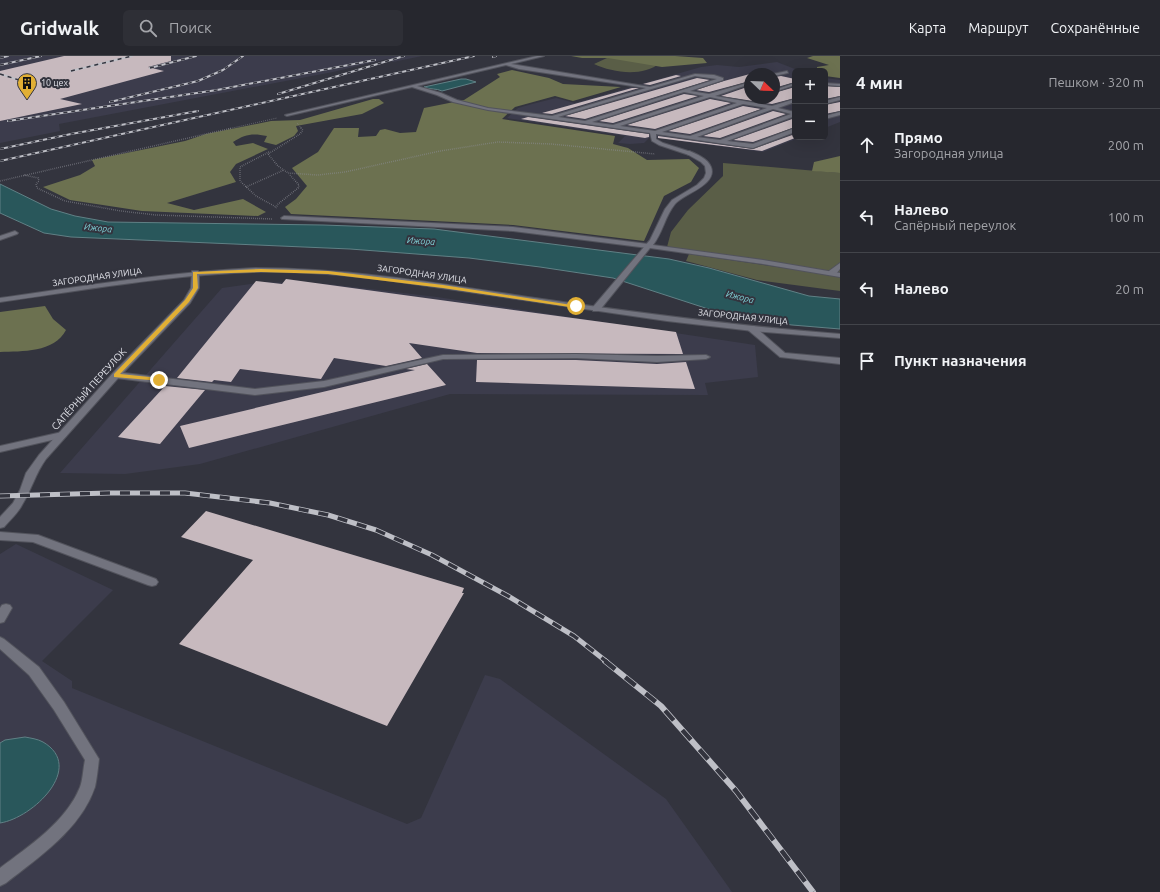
<!DOCTYPE html>
<html lang="ru">
<meta charset="utf-8">
<style>
:root{--surface:#26272e;--page:#2e2f36;--text:#f1f3f6;--muted:#a4a5aa;--line:#42444a}
body{margin:0;font-family:Ubuntu,sans-serif;background:var(--page);color:var(--text)}
.controls{position:absolute;right:12px;top:12px;display:grid;overflow:hidden;border-radius:6px;box-shadow:0 4px 16px #0002}
.controls button{width:36px;height:36px;display:grid;place-items:center;padding:0;border:0;border-bottom:1px solid var(--line);background:var(--surface);color:var(--text);font:20px sans-serif}
.compass{position:absolute;left:744px;top:12px;width:36px;height:36px;border-radius:50%;background:var(--surface);box-shadow:0 4px 16px #0002;rotate:113deg}
.stop{position:absolute;width:12px;height:12px;margin:-9px;border:3px solid #e1af34;border-radius:50%;background:#fff}
.stop.end{background:#e1af34;border-color:#fff;box-shadow:0 1px 4px #0008}
.list{margin:0;padding:0;list-style:none}
h2{display:flex;justify-content:space-between;align-items:center;height:52px;margin:0;padding:0 16px;font-size:17px}
h2 small{font-size:13px;font-weight:400;color:var(--muted)}
.list li{display:grid;grid-template-columns:26px 1fr auto;gap:12px;align-items:center;box-sizing:border-box;height:72px;padding:0 16px;border-top:1px solid var(--line)}
.list b{display:block;font-size:15px;white-space:nowrap}
.list p{margin:0;font-size:13px;white-space:nowrap;color:var(--muted)}
.list em{font-size:13px;font-style:normal;color:var(--muted)}
.icon{flex:none;width:22px;height:22px;fill:none;stroke:currentColor;stroke-width:2;stroke-linecap:round;stroke-linejoin:round}
.map{position:relative;flex:none;width:840px;height:836px;overflow:hidden}
header{display:flex;align-items:center;gap:24px;box-sizing:border-box;height:56px;padding:0 20px;background:var(--surface);border-bottom:1px solid var(--line)}
header strong{font-size:19px}
nav{display:flex;gap:22px;margin-inline-start:auto;font-size:14px}
.search{width:280px;height:36px;background:var(--page);display:flex;align-items:center;gap:10px;box-sizing:border-box;padding:0 14px;border-radius:6px;color:var(--muted);font-size:15px}
main{display:flex}
aside{flex:1;background:var(--surface)}
.map>svg:first-child{display:block}
.built{fill:#3c3c4c;fill-rule:evenodd}
.green{fill:#5a5e47}
.forest{fill:#6c7150}
.water{fill:#29575b;stroke:#608085}
.building{fill:#c7b9be}
.lines{fill:none;stroke-linecap:round;stroke-linejoin:round}
.service-casing{stroke:#52535c;stroke-width:2}
.minor-casing{stroke:#52535c;stroke-width:2}
.secondary-casing{stroke:#52535c;stroke-width:2}
.path-far1{stroke:#8d8e96;stroke-width:1;stroke-dasharray:0.5 1.5;stroke-linecap:butt}
.path{stroke:#8d8e96;stroke-width:1.5;stroke-dasharray:0.5 1.5;stroke-linecap:butt}
.service{fill:#72737e;fill-rule:evenodd}
.minor{fill:#72737e;fill-rule:evenodd}
.secondary{fill:#72737e;fill-rule:evenodd}
.rail-far2-casing{stroke:#bebfc6;stroke-width:2}
.rail-far1-casing{stroke:#bebfc6;stroke-width:5}
.rail-casing{stroke:#bebfc6;stroke-width:6}
.rail-far2{stroke:#33343e;stroke-width:1.5;stroke-dasharray:4;stroke-linecap:butt}
.rail-far1{stroke:#33343e;stroke-width:3.5;stroke-dasharray:10;stroke-linecap:butt}
.rail{stroke:#33343e;stroke-width:4.5;stroke-dasharray:13;stroke-linecap:butt}
.route{fill:#e1af34}
.labels{text-anchor:middle;dominant-baseline:central;stroke-width:4;stroke-linejoin:round;paint-order:stroke}
.far-poi-label{font-size:9px;fill:#e0e1e8;stroke:#33343e;text-anchor:start}
.far-water-label{font-size:9px;font-style:italic;fill:#80d2d8;stroke:#33343e}
.far-street-label{font-size:9px;fill:#e0e1e8;stroke:#33343e}
.street-label{font-size:10px;fill:#e0e1e8;stroke:#33343e}
</style>
<header>
<strong>Gridwalk</strong>
<div class="search"><svg class="icon" aria-label="search" viewBox="0 0 24 24"><circle cx="10" cy="10" r="6"/><path d="M15 15l6 6"/></svg>Поиск</div>
<nav><a>Карта</a><a>Маршрут</a><a>Сохранённые</a></nav>
</header>
<main>
<div class="map">
<svg width="840" height="836" viewBox="0 0 840 836">
<rect width="100%" height="100%" fill="#33343e"/>
<path class="built" d="M0,0H422L393,6L387,3L333,16L59,68L60,75L0,87Z
M777,6L800,15H795V81H801L763,96L650,81L644,87L630,88L618,87L625,80L507,62L518,52L532,48L556,42L575,47L701,11L717,9L739,11ZM750,18H774V42H750Z
M825,22L840,24V66L825,72Z
M264,226L328,228L437,241L755,289L758,321L705,327L708,339L450,338L200,408L125,418L60,417L222,232Z
M16,488L113,534L42,605L72,625V632L407,768L421,762L485,619L500,623L666,743L732,836H0V498Z"/>
<path class="green" d="M607,2H619L660,7C643,21 613,17 594,8Z
M723,107L840,117V217L667,191L671,176L688,154L723,120Z
M689,198L840,220V235L757,224L686,205Z"/>
<path class="forest" d="M571,0H675L703,2L707,7L662,11L608,2H582Z
M813,0H840V22L825,20V15H817V11L829,9L807,2Z
M512,14L549,22L563,28L621,31L573,45L555,40L515,51L502,63L615,80L613,88L628,92L647,104L689,103L699,112L691,126L664,140L644,185L513,169L291,158L285,151L296,143L307,130L292,112L318,96L334,72H359L358,81L376,80L380,74L385,73L400,77L416,76L424,52L464,44L500,21L497,18Z
M373,43H379L384,47L362,58L296,70L298,75L294,80L276,89L264,86L267,80C253,77 245,78 233,86L236,90L253,87L268,93L236,108L230,116L236,126L167,147L194,154L243,143L266,156L258,160L142,155L70,144L43,131L80,119L95,110L92,104L185,85L206,78L271,65L300,64Z
M840,100V117L812,115L814,106Z
M45,250L53,263L66,274C54,297 22,295 0,296V256Z"/>
<path class="water" d="M461,23H466L476,26L442,35C436,32 431,34 424,31Z
M0,128L51,153L75,160L108,166L323,169L434,173L669,203L709,212L809,240L840,243V273L792,269L733,261L613,222L540,211L469,202L350,193L71,181L44,177L0,157Z
M25,681C30,682 38,683 43,686C86,711 33,762 0,767V687L5,684Z"/>
<path class="building" d="M64,0H171V5L148,11L164,15L60,43L82,48L0,65V15Z
M761,15L772,18H750V25L709,36L696,34L724,25Z
M676,19L681,20L650,29L643,28Z
M781,20L795,23V26L774,32V21Z
M697,22L710,24L585,63L565,60Z
M750,30V42H774V37L795,31V42L772,48L721,40Z
M825,30L840,31V40L825,43Z
M632,32H639L552,58L542,57Z
M684,38L698,40L613,67L599,65Z
M710,43L731,47L655,73L627,69Z
M840,46V55L825,58V49Z
M743,50L761,53L690,78L668,75Z
M773,55L786,58L720,82L703,80Z
M528,61L649,78V81L645,82L521,63Z
M795,62V71L753,86L733,84Z
M795,78V82L762,95L658,82V80L753,93Z
M286,223L676,276L683,298L477,297L409,287L422,302L386,310L334,302L321,323L240,313L231,326L214,324L212,326L177,322L256,225L282,228Z
M477,304H576L657,308L686,306L695,333L476,326Z
M427,308L446,329L189,392L180,370L415,314L406,313Z
M165,330L205,334L160,388L118,381Z
M206,455L464,532L462,537H464L387,670L179,588L253,504L181,481Z"/>
<g class="lines">
<defs>
<path id="service" d="M537,0H544L511,8L650,31L695,18L714,19L723,22V24L690,35L709,38L750,26V28L715,40L772,50L795,43V46L778,52L795,56V60L727,85L753,88L795,72V76L753,92L656,78V83L663,87L691,96V98L689,99L659,89L652,85L650,77L488,54L453,46L437,39L412,31L287,60L285,59ZM506,9L519,13L646,32L552,60L488,52L457,44L441,37L417,30ZM695,20L717,23L585,65L558,61ZM684,36L704,40L613,69L592,66ZM710,41L737,47L655,75L620,70ZM743,48L767,52L690,80L662,76ZM773,53L791,58L720,84L697,81Z
M787,15L788,17L774,20L773,18Z
M795,27V29L774,36V34Z
M825,27L840,28V30L825,29Z
M840,41V44L825,48V45Z
M840,56V59L825,63V60Z
M284,160L513,171L648,188L651,190L648,192L513,175L282,163L281,162Z
M15,175L18,177L17,178L0,184V180Z
M840,207V213L835,219H829V215Z
M748,270H754L785,297L840,302V308L780,301L748,274Z
M576,298L657,300L706,299L710,301L706,303L657,306L576,302L443,303L324,331L255,339L116,322L112,319L116,316L255,333L324,325L443,299Z
M62,376L67,379L65,381L0,396V390Z
M0,476L38,479L156,523L158,526L156,529L152,530L148,529L33,486L0,484Z
M6,548L10,549L12,552L4,566L0,567V552L2,549Z
M0,581L4,583L39,611L64,646L99,703C98,712 97,722 95,731C81,773 39,801 6,827L0,830V812C29,790 66,766 80,731C83,723 83,713 85,704L54,654L29,619L0,593Z"/>
<path id="minor" d="M689,95C697,98 708,103 711,111C718,129 683,138 675,148C665,160 663,176 653,189L763,204L840,217V221L763,208L650,192L599,255H593V251L650,184L665,153L672,144L697,129L704,122L706,117L705,110L701,106L687,98V96Z
M192,215H198L199,217V232L190,247L119,321L46,403C35,418 32,433 22,449C18,457 10,464 4,471L0,472V461L13,447L20,434L26,417L39,399L113,317L184,244L191,232Z"/>
<path id="secondary" d="M255,212C347,212 437,227 528,241C632,256 735,270 840,278V282L753,275L667,265L393,225C347,219 300,215 253,216C168,219 84,234 0,246V242C85,230 169,216 255,212Z"/>
</defs>
<use href="#service" class="service-casing"/>
<use href="#minor" class="minor-casing"/>
<use href="#secondary" class="secondary-casing"/>
<path class="path-far1" d="M297,67L302,73
M228,73L277,62"/>
<path class="path" d="M301,72L303,74L300,78L268,98L278,110L288,117L318,119L345,116L440,95L498,86L551,88L655,98
M269,96L240,111V125L256,140L276,151
M24,119L38,122L39,125L36,128L37,132L65,145L121,155L156,159L273,163
M0,125L232,72
M246,131L284,114
M276,152L278,148L298,132L299,129L289,118"/>
<use href="#service" class="service"/>
<use href="#minor" class="minor"/>
<use href="#secondary" class="secondary"/>
<defs>
<path id="rail-far2" d="M493,1L496,0
M0,2L8,0
M0,9L41,0
M150,12L196,0
M71,15L132,0
M0,18L22,25
M278,38L404,0
M110,46L198,25L223,14L243,0
M8,65L217,34L375,4
M0,93L71,78L198,55
M0,105L474,0"/>
<path id="rail-far1" d="M0,440L109,437H185L270,447L328,459L376,474L432,499L508,540L574,580L607,606"/>
<path id="rail" d="M605,605L661,650L736,735L813,836"/>
</defs>
<use href="#rail-far2" class="rail-far2-casing"/>
<use href="#rail-far1" class="rail-far1-casing"/>
<use href="#rail" class="rail-casing"/>
<use href="#rail-far2" class="rail-far2"/>
<use href="#rail-far1" class="rail-far1"/>
<use href="#rail" class="rail"/>
</g>
<path class="route" d="M261,213L328,215L443,229L578,250L576,252L443,232L328,218L261,216L197,218L198,232L189,246L120,318L159,322L162,324L161,325L114,321V318L185,244L193,232V216Z"/>
<defs>
<symbol id="building-pin" viewBox="-11 -11 22 30"><path d="M0 17L-7.5 6A9.5 9.5 0 1 1 7.5 6Z" fill="#e1af34" stroke="#33343e"/><path d="M-4-6H4V6H1V3H-1V6H-4ZM-2.5-4.3h1.7v1.8h-1.7ZM.8-4.3h1.7v1.8H.8ZM-2.5-1h1.7V.8h-1.7ZM.8-1h1.7V.8H.8Z" fill="#111"/></symbol>
</defs>
<g fill-rule="evenodd">
<use href="#building-pin" x="16" y="16" width="22" height="30"/>
</g>
<g class="labels">
<g class="far-poi-label">
<text x="41" y="27">10 цех</text>
</g>
<g class="far-water-label">
<text transform="translate(98 172) rotate(6)">Ижора</text>
<text transform="translate(421 185) rotate(4)">Ижора</text>
<text transform="translate(740 241) rotate(14)">Ижора</text>
</g>
<g class="far-street-label">
<text transform="translate(422 218) rotate(8)">ЗАГОРОДНАЯ УЛИЦА</text>
<text transform="translate(97 221) rotate(-8)">ЗАГОРОДНАЯ УЛИЦА</text>
<text transform="translate(743 261) rotate(6)">ЗАГОРОДНАЯ УЛИЦА</text>
</g>
<g class="street-label">
<text transform="translate(89 333) rotate(-48)">САПЁРНЫЙ ПЕРЕУЛОК</text>
</g>
</g>
</svg>
<div class="controls">
<button>+</button>
<button>−</button>
</div>
<svg class="compass" viewBox="-18 -18 36 36"><path d="M0-13l5 13h-10z" fill="#e53935"/><path d="M0 13l5-13h-10z" fill="#a4a5aa"/></svg>
<div class="stop" style="left:576px;top:250px"></div>
<div class="stop end" style="left:159px;top:324px"></div>
</div>
<aside>
<h2>4 мин<small>Пешком · 320 m</small></h2>
<ul class="list">
<li><svg class="icon" aria-label="ahead" viewBox="0 0 24 24"><path d="M12 20V5M6 11l6-6 6 6"/></svg><div><b>Прямо</b><p>Загородная улица</p></div><em>200 m</em></li>
<li><svg class="icon" aria-label="left" viewBox="0 0 24 24"><path d="M17 20v-9H6M10 6l-5 5 5 5"/></svg><div><b>Налево</b><p>Сапёрный переулок</p></div><em>100 m</em></li>
<li><svg class="icon" aria-label="left" viewBox="0 0 24 24"><path d="M17 20v-9H6M10 6l-5 5 5 5"/></svg><div><b>Налево</b></div><em>20 m</em></li>
<li><svg class="icon" aria-label="arrive" viewBox="0 0 24 24"><path d="M6 21V4h12l-3 4 3 4H6"/></svg><div><b>Пункт назначения</b></div></li>
</ul>
</aside>
</main>
